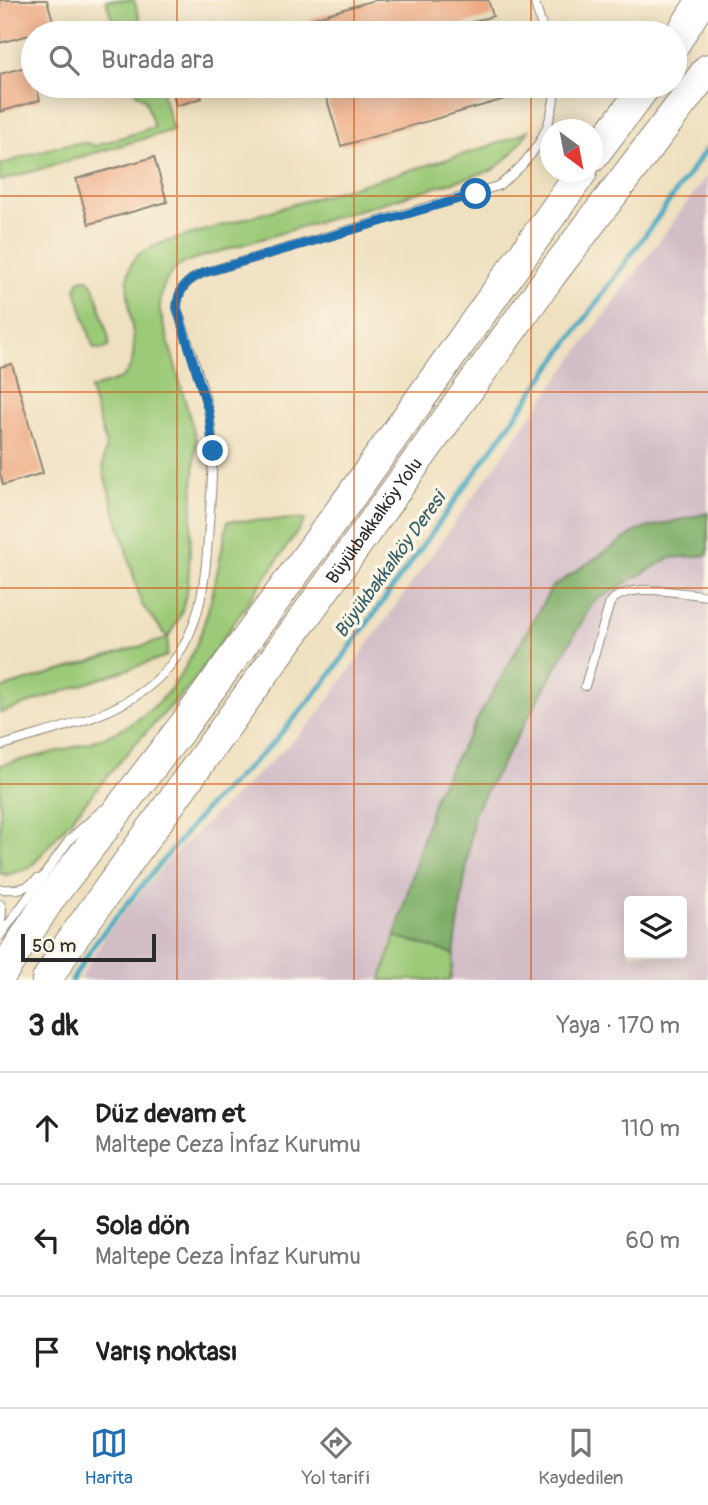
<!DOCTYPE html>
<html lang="tr">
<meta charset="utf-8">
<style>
:root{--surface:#fff;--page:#f2f2f2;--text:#222;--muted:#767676;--line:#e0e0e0;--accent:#1f6fb2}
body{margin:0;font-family:Pangolin,sans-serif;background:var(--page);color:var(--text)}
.controls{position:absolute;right:21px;bottom:21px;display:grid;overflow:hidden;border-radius:7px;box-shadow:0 4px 18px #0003}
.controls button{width:63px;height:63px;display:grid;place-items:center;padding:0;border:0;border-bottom:2px solid var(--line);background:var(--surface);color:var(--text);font:35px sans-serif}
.compass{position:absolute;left:540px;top:119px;width:63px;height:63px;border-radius:50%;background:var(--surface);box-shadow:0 4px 18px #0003;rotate:148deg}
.scale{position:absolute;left:21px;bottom:18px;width:135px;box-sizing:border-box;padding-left:7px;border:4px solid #2b2b2b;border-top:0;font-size:19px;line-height:24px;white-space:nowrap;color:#2b2b2b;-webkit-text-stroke:5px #fcf5e5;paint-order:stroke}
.stop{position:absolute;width:21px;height:21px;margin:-16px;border:5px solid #1f6fb2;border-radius:50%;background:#fff}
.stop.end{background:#1f6fb2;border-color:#fff;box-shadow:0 2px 7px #0008}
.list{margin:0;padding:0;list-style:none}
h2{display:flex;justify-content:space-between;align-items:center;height:91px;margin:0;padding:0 28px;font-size:30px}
h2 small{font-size:23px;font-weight:400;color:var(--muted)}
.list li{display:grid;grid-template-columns:46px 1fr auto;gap:21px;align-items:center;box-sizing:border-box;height:112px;padding:0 28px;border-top:2px solid var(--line)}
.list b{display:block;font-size:26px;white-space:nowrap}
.list p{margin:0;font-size:23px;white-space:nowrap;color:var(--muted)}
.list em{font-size:23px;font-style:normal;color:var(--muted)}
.icon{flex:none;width:38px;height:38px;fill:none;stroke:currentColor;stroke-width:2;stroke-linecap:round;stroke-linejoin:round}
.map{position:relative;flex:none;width:708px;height:980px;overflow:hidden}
.search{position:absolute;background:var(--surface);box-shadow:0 4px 18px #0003;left:21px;right:21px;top:21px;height:77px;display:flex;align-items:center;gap:18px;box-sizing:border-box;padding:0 24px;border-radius:38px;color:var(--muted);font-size:26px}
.sheet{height:427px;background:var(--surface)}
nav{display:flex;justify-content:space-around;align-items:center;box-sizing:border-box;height:98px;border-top:2px solid var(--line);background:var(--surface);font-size:19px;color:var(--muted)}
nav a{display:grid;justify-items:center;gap:4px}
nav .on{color:var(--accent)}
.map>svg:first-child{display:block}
.industrial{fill:#d2bdc7;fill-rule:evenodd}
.green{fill:#9cca78;stroke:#647a52;stroke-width:2}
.forest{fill:#7dae68;stroke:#546c4a;stroke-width:2}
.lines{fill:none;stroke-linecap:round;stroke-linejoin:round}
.stream{stroke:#42a9c2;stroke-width:5}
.building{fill:#eeaa83}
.lane-casing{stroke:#8d8676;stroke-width:10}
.highway-casing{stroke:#8d8676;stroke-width:32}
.lane{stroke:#fff;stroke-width:8}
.highway{stroke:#fff;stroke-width:30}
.route{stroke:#1f6fb2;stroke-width:9}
.grid{fill:none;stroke:#d5540f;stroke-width:2;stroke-opacity:0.55}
.labels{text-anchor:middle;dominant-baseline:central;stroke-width:7;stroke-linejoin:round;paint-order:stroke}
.street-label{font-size:18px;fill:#2b2b2b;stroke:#fcf5e5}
.water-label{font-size:19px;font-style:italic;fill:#345d67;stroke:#fcf5e5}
</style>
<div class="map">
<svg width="708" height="980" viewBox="0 0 708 980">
<rect width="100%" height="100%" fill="#fcf5e5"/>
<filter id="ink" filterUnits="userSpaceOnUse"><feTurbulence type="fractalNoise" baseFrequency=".0143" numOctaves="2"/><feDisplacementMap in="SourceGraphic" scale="14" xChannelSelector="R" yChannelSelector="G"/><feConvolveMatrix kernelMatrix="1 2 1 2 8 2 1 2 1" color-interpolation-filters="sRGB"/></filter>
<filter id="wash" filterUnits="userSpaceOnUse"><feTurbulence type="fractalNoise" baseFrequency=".00686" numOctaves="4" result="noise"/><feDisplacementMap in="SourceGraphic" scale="28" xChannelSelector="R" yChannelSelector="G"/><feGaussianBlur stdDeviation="1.57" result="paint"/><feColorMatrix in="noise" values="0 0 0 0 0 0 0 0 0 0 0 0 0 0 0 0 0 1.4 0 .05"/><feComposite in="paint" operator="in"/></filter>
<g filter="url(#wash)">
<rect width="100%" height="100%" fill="#efe0c0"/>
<path class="industrial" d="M708,174V513L638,530L436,793L380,980H79L108,932L176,852L314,720L530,417Z
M708,555V980H450L474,813L593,602L670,558ZM629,901H682V954H629Z"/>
<path class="green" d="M106,0H134L144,33H116Z
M131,86H160L173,130L0,181V165C21,158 77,135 95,146L154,127L145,99L137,94Z
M530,129L511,155L493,170L194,259C169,267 159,287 160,312L196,439L188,586L181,614L168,638L167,656L0,713V689L168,638L142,605L104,474L103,462L106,445L90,389C100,385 117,383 125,375C150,347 110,281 138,255C145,249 154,246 162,243L475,151L515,137Z
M84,279H88L94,286L109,339L108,347L101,350L94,348L92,343L76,289L79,281Z
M306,519L190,686L133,746L30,868L6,875L0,873V765C39,755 83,748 118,731C202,689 210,603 228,521Z
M395,936L454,954L450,980H381Z"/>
<path class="forest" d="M708,513V555L670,558L593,602L474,813L454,954L395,936L436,793L552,587L638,530Z"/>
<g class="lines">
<path class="stream" d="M72,980L97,940L208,806L274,742L326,681L708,147"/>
</g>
<g id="blocks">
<path class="building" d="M0,0H47L55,28L0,43Z
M375,0H488L493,16L433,33H314L310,19Z
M33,65V86H36L40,100L0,112V74Z
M171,86H198L202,98L176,106Z
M362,86H535L536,90L341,146L326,96Z
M154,157L167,202L89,224L76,179Z
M12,364L43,473L3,485L0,473V367Z"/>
</g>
</g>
<g filter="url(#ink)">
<use href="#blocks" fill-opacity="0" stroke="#8d8676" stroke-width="2"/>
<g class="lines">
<defs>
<path id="lane" d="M534,0L544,33
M585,686L610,603C626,580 683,594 708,596
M0,746C49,730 106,720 147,688C206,642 205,577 210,510C212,478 215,446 209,414C202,379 188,343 177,308C178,289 186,281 203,273L498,186C532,162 554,128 555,86
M0,889C15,890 26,890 37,879
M0,904L2,909L0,936
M0,936L70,839L102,810"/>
<g id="highway">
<path d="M675,43L702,0"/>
<path d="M592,157L646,86"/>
<path d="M0,976L51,897L184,725L351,496L582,172"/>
<path id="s1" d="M47,980L69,944L551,275L708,69"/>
</g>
</defs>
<use href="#lane" class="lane-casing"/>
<use href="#highway" class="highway-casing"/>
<use href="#lane" class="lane"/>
<use href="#highway" class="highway"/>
</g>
</g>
<g class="lines" filter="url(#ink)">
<path class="route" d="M213,451L209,413L177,308C178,289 186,281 203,273L476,194"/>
</g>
<path class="grid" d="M177,0V33M354,0V33M531,0V33M177,86V980M354,86V980M531,86V980M0,196H708M0,392H708M0,588H708M0,784H708"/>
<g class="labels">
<g class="street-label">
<text stroke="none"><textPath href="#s1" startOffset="564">Büyükbakkalköy Yolu</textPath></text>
</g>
<g class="water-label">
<text transform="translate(390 565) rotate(-54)">Büyükbakkalköy Deresi</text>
</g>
</g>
</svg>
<div class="controls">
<button><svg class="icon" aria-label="layers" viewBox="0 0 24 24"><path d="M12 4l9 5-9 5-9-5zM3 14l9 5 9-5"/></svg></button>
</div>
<svg class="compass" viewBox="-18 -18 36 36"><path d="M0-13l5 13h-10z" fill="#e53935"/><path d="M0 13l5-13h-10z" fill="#767676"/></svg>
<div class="scale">50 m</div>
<div class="stop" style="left:476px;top:194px"></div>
<div class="stop end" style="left:213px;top:451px"></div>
<div class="search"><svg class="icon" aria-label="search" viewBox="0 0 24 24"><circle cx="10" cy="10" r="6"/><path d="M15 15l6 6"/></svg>Burada ara</div>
</div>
<section class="sheet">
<h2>3 dk<small>Yaya · 170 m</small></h2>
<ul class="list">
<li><svg class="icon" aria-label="ahead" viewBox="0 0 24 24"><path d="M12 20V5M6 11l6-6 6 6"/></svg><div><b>Düz devam et</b><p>Maltepe Ceza İnfaz Kurumu</p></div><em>110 m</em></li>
<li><svg class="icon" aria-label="left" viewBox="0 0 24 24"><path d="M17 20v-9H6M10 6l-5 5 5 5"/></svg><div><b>Sola dön</b><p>Maltepe Ceza İnfaz Kurumu</p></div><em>60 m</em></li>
<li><svg class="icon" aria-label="arrive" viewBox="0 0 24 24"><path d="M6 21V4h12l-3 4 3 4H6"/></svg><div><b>Varış noktası</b></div></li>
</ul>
</section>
<nav>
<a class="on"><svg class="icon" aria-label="map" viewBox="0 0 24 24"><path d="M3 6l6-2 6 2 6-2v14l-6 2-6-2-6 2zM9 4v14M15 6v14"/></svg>Harita</a>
<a><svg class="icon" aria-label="directions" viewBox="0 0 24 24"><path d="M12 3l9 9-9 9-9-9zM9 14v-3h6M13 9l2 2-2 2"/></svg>Yol tarifi</a>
<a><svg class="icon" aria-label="saved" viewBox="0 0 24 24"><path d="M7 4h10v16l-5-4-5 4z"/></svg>Kaydedilen</a>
</nav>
